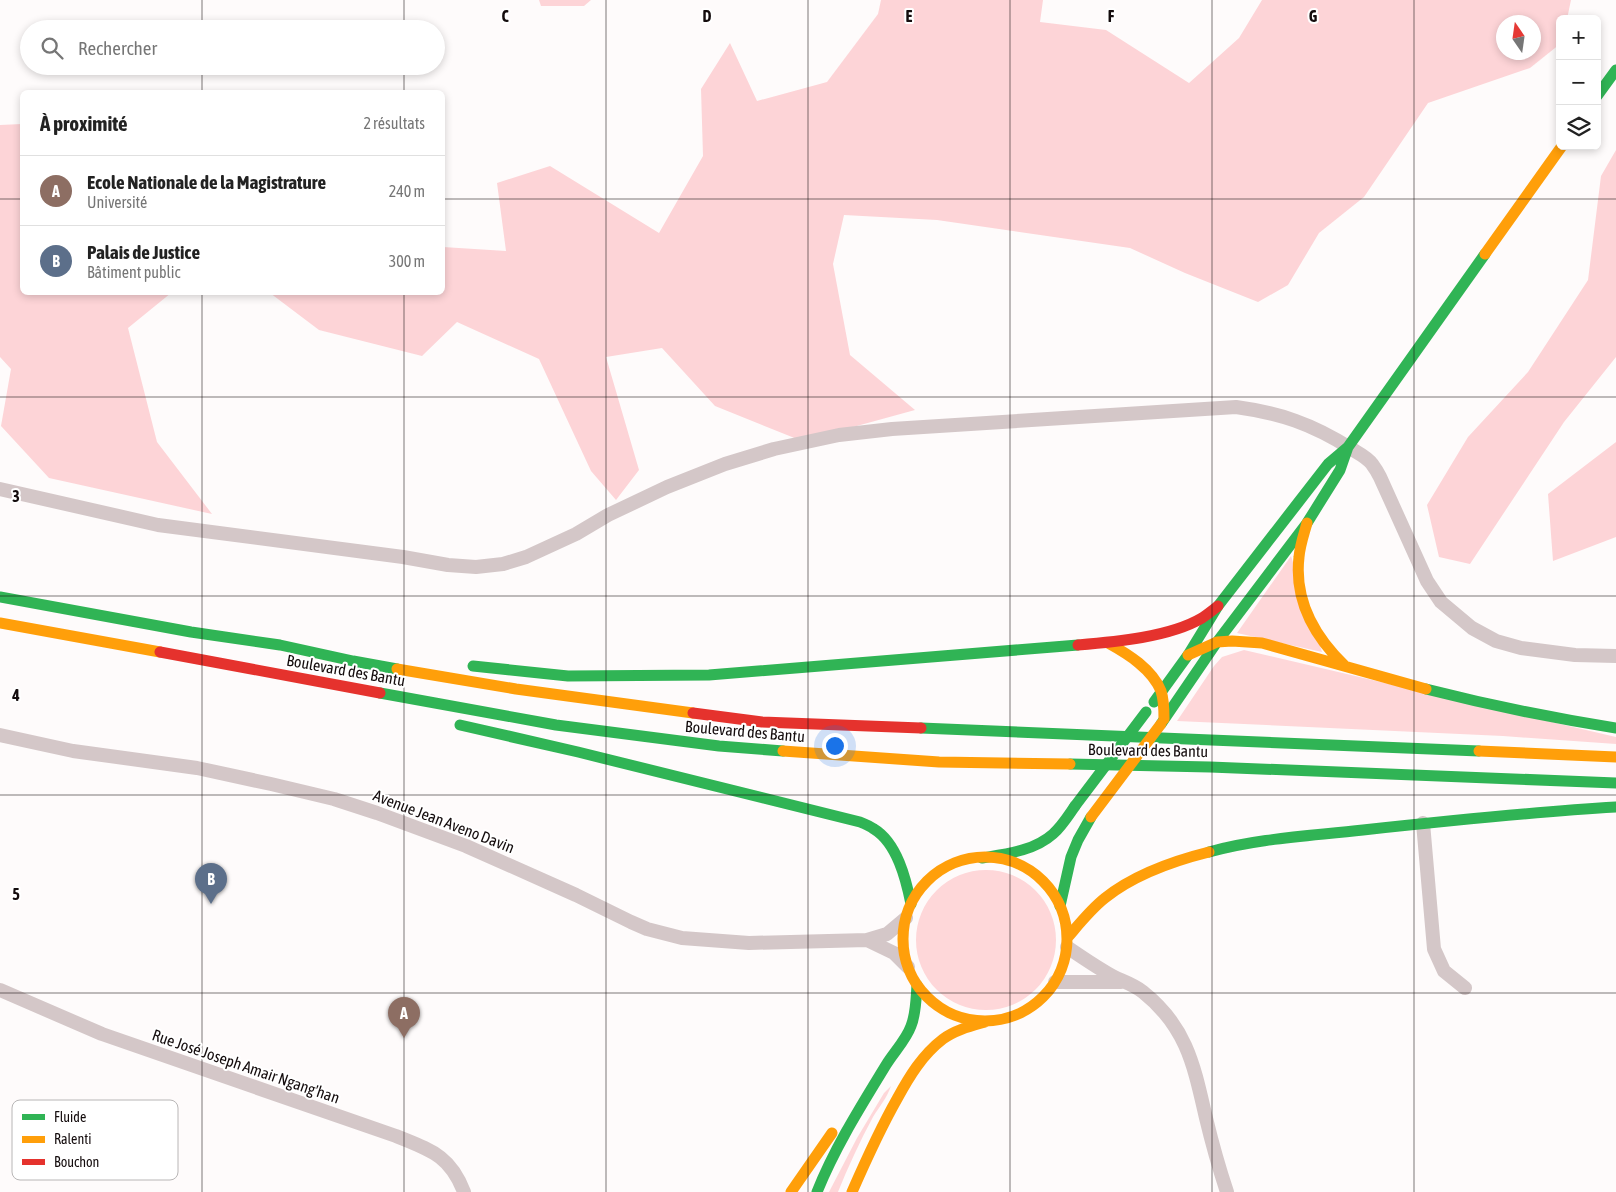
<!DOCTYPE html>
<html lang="fr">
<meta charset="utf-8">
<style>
:root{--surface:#fff;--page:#f6f6f6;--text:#222;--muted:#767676;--line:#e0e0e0;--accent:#0f766e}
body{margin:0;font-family:"Asap Condensed",sans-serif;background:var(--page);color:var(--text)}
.controls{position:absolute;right:15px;top:15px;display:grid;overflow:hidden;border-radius:8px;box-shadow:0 2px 8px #0003}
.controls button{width:45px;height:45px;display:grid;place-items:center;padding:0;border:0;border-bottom:1px solid var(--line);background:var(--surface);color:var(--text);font:25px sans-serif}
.compass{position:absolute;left:1496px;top:15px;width:45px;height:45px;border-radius:50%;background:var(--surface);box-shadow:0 2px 8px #0003;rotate:347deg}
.you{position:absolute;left:834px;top:745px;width:18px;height:18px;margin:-12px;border:4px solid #fff;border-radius:50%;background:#1a73e8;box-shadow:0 0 0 8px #1a73e833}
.badge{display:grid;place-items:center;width:32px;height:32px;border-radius:50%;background:var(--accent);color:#fff;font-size:16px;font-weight:700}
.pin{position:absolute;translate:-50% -41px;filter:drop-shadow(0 1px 2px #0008)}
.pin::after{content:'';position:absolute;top:26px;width:18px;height:15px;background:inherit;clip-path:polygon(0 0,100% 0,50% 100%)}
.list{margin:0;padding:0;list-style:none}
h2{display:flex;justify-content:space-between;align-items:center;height:65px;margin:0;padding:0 20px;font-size:21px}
h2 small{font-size:16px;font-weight:400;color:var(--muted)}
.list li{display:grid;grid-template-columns:32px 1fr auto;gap:15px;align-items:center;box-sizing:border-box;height:70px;padding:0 20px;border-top:1px solid var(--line)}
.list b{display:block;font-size:19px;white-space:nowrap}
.list p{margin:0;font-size:16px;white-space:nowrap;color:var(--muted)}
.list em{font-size:16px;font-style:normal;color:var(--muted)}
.icon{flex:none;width:28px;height:28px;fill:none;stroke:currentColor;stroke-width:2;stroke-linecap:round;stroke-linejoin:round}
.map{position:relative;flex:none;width:1616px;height:1192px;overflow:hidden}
.search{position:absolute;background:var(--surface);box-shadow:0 2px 8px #0003;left:20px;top:20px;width:425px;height:55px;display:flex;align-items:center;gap:12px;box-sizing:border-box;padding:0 18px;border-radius:28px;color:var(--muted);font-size:19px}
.panel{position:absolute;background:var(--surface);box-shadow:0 2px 8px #0003;left:20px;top:90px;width:425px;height:205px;border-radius:8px}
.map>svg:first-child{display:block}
.green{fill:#fed7d9}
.forest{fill:#fdd4d7;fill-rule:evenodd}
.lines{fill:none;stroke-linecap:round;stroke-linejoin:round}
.street{stroke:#d4c7c8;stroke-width:14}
.fast{stroke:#30b455;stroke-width:11}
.slow{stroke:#ff9f0a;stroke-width:11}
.jam{stroke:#e5322d;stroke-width:11}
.fast-bridge{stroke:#30b455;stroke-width:11}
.slow-bridge{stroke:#ff9f0a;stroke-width:11}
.grid{fill:none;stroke:#140c0d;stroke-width:1;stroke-opacity:0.55}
.labels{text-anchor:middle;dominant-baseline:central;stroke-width:4;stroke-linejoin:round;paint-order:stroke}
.street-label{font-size:16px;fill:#140c0d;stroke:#fff}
.key{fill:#fff;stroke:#b8b6b6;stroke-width:1}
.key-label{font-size:14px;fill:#140c0d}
.grid-label{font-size:16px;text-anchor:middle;font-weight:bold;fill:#140c0d;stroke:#fff;stroke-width:4;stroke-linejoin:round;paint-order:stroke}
</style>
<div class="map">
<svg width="1616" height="1192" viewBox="0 0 1616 1192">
<rect width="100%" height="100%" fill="#fefbfb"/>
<path class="green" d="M1291,556L1322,652L1237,633Z
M1244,650L1616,737V744L1503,736L1177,721L1214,666L1222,657Z
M916 940a70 70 0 1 1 140 0a70 70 0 1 1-140 0Z
M891,1086C887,1098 879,1107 873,1117C860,1141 848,1167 838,1192H829L857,1138L884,1093Z"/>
<path class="forest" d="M539,0H591L584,6H541Z
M881,0H1043L1040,22L1106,30L1189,83L1239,38L1262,0H1571L1567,19H1560V44L1530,68L1428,103L1364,197L1319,233L1288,285L1258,302L1185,273L1130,248L937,220L844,215L833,264L850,355L915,410L802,441L715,406L662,348L606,357L639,470L616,500L591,471L539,359L457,322L422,356L319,330L270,293L442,292L443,247L506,251L497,183L550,166L659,233L703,156L701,89L730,43L757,101L827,82L878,14ZM1504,22H1534V52H1504Z
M22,124V292L171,293L128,328L157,442L212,514L49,478L1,426L11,369L0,357V125Z
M1616,150V357L1564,422L1470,564L1439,557L1427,505L1468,437L1528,372L1588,280L1601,176Z
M1616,442V537L1553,561L1548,494Z"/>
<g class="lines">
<path class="street" d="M0,489L158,525L403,557L448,565L476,567L503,564L526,557L576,534L608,515L667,487L725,464L774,449L839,435L892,429L1236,407C1280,413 1312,424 1350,448C1358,453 1367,457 1372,464C1375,468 1378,473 1380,477L1427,581L1441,602L1472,628L1496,641L1521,648L1575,655L1616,656
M0,735L73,751L197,768L271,784L334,799L377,813L466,846L576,895L631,922L647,929L682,938L749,943L867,940L887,934L906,918
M1423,823L1434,949L1444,971L1465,988
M867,940L894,953L908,967
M1067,947C1083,958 1099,969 1116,978C1125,982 1134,985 1143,992C1187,1027 1194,1066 1206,1118C1212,1143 1219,1168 1227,1192
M1055,982H1121
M0,990L102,1034L396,1136C430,1150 450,1155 464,1192"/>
<path class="fast" d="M1597,96L1616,70
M0,597L191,632L280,645L353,661L397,669
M473,666L568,676L709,675L1078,645
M1426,689C1489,705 1552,718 1616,728
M380,693L556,725L719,746L783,751
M1154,702L1188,655L1218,606L1328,464L1348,447L1485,254
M1161,724L1217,642L1307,523L1340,470L1348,447
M460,725L578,752L860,822C865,824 870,826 874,829C897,843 906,879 911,904
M921,728L1479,751
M1070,764L1210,767L1616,783
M1209,852C1259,838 1312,836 1363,830C1447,821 1531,812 1616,807
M982,858C1006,854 1034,851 1053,834C1062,826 1068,816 1075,806
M1060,906L1071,857L1078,840L1091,817
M817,1192C835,1147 861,1106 886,1065C894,1052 906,1040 911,1026C916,1014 916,999 917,985"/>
<path class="slow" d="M1485,254L1562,146
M1307,523C1304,534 1300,545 1299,557C1294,600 1315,637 1345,666
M0,623L160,652
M1108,643C1128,654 1152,669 1161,691C1164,700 1164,710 1164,719
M1188,655L1217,642L1232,641L1262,643L1426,689
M397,669L516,689L693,713
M783,751L939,762L1070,764
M1479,751L1616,757
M903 939a82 82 0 1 1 164 0a82 82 0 1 1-164 0Z
M1068,937C1080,923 1091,909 1105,898C1135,874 1173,861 1209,852
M791,1192L832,1133
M852,1192C866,1160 880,1129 897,1099C909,1077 922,1055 943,1039C955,1030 971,1026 985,1022"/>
<path class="jam" d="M1078,645C1115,642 1170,637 1202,618C1208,614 1213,610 1218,606
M160,652L380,693
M693,713L762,722L921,728"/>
<path class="fast-bridge" d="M1075,806L1146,712"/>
<path class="slow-bridge" d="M1091,817L1161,724"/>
</g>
<path class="grid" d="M202,0V29M404,0V29M606,0V1192M808,0V1192M1010,0V1192M1212,0V1192M1414,0V1192M202,66V92M404,66V92M0,199H22M442,199H1616M202,292V1192M404,292V1192M0,397H1616M0,596H1616M0,795H1616M0,993H1616"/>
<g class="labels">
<g class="street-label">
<text transform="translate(346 670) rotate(10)">Boulevard des Bantu</text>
<text transform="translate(745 731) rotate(5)">Boulevard des Bantu</text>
<text transform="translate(1148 750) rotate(1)">Boulevard des Bantu</text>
<text transform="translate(444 821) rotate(21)">Avenue Jean Aveno Davin</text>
<text transform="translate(246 1066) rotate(19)">Rue José Joseph Amair Ngang'han</text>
</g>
</g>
<rect x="12" y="1100" width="166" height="80" rx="8" class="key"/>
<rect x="22" y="1114" width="23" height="6" fill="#30b455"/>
<rect x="22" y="1136" width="23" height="7" fill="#ff9f0a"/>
<rect x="22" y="1159" width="23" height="6" fill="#e5322d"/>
<g class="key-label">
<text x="54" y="1122">Fluide</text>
<text x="54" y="1144">Ralenti</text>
<text x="54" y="1167">Bouchon</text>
</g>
<g class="grid-label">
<text x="505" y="22">C</text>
<text x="707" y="22">D</text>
<text x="909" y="22">E</text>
<text x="1111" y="22">F</text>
<text x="1313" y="22">G</text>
<text x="16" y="502">3</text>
<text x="16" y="701">4</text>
<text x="16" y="900">5</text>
</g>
</svg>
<div class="controls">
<button>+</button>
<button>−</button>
<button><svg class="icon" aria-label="layers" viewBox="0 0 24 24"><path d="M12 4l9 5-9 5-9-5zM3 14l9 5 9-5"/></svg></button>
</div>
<svg class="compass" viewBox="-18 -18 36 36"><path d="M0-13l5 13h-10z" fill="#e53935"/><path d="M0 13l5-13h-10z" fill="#767676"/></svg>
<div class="you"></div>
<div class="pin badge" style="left:404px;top:1038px;background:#8d6e63">A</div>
<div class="pin badge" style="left:211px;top:904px;background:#5c6f8a">B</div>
<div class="search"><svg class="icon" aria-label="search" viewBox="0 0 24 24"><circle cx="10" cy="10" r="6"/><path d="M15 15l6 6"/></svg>Rechercher</div>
<section class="panel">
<h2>À proximité<small>2 résultats</small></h2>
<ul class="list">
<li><span class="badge" style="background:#8d6e63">A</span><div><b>Ecole Nationale de la Magistrature</b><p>Université</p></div><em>240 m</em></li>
<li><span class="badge" style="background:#5c6f8a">B</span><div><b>Palais de Justice</b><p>Bâtiment public</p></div><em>300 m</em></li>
</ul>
</section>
</div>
